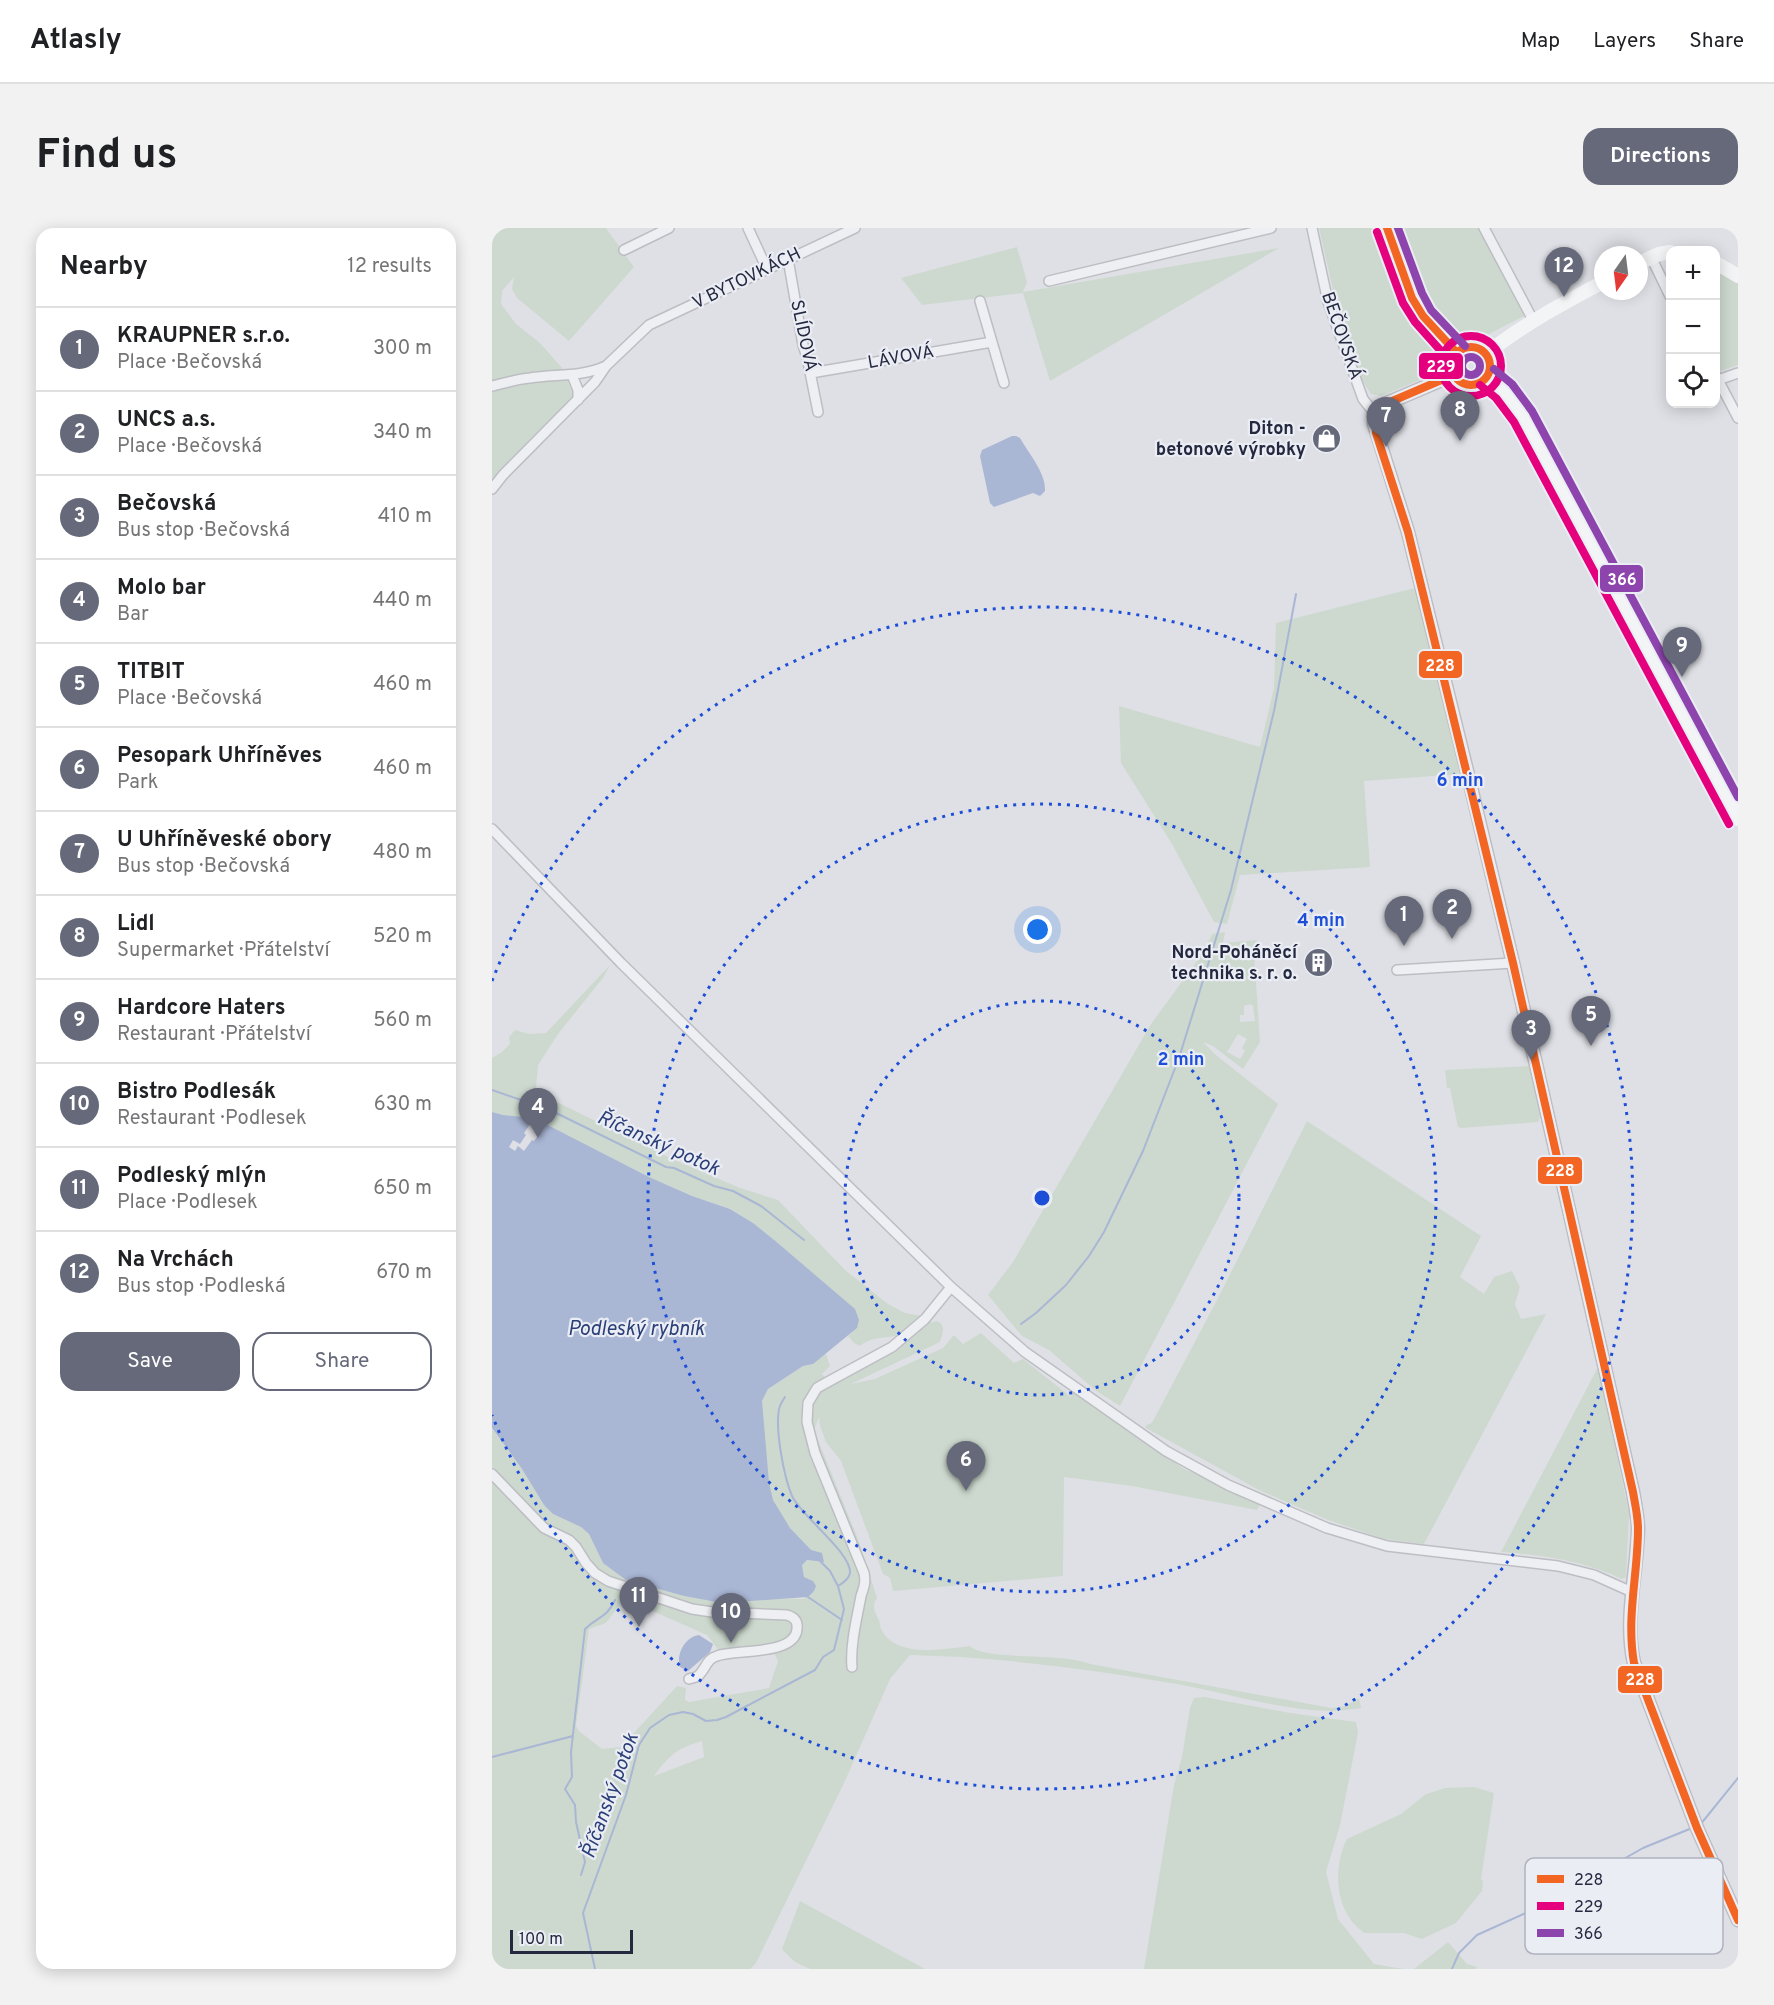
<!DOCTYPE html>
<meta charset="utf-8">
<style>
:root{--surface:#fff;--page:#f2f2f2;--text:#202124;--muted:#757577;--line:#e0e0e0;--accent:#656979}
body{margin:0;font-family:Overpass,sans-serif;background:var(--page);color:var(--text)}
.controls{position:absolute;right:18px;top:18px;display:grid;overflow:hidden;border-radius:12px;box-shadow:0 3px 15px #0003}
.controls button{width:54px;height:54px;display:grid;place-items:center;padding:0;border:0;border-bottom:2px solid var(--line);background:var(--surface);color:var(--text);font:30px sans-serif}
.compass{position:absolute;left:1102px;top:18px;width:54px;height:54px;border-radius:50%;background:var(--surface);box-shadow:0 3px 15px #0003;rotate:194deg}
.scale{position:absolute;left:18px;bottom:15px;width:123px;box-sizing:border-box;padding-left:6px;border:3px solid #24293f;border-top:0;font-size:16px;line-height:21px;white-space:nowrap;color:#24293f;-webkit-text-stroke:4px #ebedf5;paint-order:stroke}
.you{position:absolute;left:546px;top:702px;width:21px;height:21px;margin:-15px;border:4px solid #fff;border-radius:50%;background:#1a73e8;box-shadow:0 0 0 9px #1a73e833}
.badge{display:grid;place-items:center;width:39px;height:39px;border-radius:50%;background:var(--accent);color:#fff;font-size:20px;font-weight:700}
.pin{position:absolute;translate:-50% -50px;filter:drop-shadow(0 2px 3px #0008)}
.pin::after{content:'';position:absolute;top:32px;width:21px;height:18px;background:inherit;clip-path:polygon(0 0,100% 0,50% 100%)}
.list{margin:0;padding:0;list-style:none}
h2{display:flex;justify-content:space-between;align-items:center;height:78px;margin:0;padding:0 24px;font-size:26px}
h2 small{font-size:20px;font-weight:400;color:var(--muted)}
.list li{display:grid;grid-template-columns:39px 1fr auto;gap:18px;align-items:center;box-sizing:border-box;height:84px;padding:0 24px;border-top:2px solid var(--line)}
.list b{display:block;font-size:22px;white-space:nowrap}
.list p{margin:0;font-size:20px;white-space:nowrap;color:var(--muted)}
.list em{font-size:20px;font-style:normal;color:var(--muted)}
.actions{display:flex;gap:12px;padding:18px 24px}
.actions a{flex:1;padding:14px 0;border:2px solid var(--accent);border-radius:18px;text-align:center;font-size:21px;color:var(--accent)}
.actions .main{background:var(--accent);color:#fff}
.icon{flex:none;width:33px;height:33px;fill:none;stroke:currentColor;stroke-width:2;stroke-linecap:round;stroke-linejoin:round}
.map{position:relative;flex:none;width:1246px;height:1741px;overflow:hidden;border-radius:18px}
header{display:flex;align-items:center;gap:36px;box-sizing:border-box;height:84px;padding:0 30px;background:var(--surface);border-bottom:2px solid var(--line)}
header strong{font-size:28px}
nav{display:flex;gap:33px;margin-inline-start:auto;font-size:21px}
.intro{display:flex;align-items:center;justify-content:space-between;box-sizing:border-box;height:144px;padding:0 36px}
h1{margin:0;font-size:42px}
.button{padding:15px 27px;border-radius:18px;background:var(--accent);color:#fff;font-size:21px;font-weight:700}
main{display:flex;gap:36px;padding:0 36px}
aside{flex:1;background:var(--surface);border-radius:18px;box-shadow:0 3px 15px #0003}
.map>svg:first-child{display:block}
.green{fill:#cdd9ce;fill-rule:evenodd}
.water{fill:#a9b6d4}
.pier{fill:#dfe0e5}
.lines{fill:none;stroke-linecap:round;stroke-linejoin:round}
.stream{stroke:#a9b6d4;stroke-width:2}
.minor-casing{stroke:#bdbec3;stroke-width:12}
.tertiary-casing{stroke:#bdbec3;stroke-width:15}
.minor{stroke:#eeeff2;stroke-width:9}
.tertiary{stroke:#eeeff2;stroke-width:12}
.secondary{stroke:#f3f4f5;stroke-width:14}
.bus-1-casing{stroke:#ebedf5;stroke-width:12}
.bus-2-casing{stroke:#ebedf5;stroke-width:12}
.bus-3-casing{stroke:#ebedf5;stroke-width:12}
.bus-1{stroke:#f26522;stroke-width:8}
.bus-2{stroke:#e5007d;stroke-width:8}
.bus-3{stroke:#8e44ad;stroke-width:8}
.ring{fill:none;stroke:#1d4ed8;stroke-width:3;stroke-dasharray:3 6}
.labels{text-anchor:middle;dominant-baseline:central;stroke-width:4.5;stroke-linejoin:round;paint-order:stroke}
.street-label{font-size:18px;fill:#24293f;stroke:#ebedf5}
.poi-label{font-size:18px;font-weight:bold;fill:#24293f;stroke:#ebedf5;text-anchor:end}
.water-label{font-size:20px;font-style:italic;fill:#2a3f77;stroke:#ebedf5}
.key{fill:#ebedf5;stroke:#afb2be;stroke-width:1.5}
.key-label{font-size:16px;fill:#24293f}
.centre{fill:#1d4ed8;stroke:#ebedf5;stroke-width:3}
.ring-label{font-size:18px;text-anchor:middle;font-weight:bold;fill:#1d4ed8;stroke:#ebedf5;stroke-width:4.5;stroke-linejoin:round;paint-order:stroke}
.line-badge{stroke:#ebedf5;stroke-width:2}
.badge-label{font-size:16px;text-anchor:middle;font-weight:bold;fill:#fff}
</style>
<header>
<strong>Atlasly</strong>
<nav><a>Map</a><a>Layers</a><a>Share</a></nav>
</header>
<div class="intro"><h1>Find us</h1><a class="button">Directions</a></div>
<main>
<aside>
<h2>Nearby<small>12 results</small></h2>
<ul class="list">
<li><span class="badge">1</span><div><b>KRAUPNER s.r.o.</b><p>Place · Bečovská</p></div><em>300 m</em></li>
<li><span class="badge">2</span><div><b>UNCS a.s.</b><p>Place · Bečovská</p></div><em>340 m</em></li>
<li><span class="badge">3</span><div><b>Bečovská</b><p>Bus stop · Bečovská</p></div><em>410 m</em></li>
<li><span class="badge">4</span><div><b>Molo bar</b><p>Bar</p></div><em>440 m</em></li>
<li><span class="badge">5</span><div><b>TITBIT</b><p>Place · Bečovská</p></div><em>460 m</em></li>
<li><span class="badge">6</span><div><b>Pesopark Uhříněves</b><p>Park</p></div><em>460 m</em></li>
<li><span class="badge">7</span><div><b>U Uhříněveské obory</b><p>Bus stop · Bečovská</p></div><em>480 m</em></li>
<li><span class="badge">8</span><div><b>Lidl</b><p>Supermarket · Přátelství</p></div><em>520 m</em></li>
<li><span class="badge">9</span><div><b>Hardcore Haters</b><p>Restaurant · Přátelství</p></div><em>560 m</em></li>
<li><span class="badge">10</span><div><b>Bistro Podlesák</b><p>Restaurant · Podlesek</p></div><em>630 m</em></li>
<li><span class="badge">11</span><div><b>Podleský mlýn</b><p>Place · Podlesek</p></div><em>650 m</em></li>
<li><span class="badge">12</span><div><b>Na Vrchách</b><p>Bus stop · Podleská</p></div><em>670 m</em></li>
</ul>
<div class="actions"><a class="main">Save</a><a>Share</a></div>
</aside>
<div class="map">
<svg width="1246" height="1741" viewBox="0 0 1246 1741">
<rect width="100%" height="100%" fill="#dfe0e5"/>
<path class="green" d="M0,0H114L142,39L77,113L25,70L20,61L22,49L10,63L9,76L24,96L48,115L70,140L82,169L0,252Z
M827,0H889C899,31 908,63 925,92C933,105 946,115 954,129L952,138L940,147L889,168L879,166L870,152L843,70Z
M903,0H987L1034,87L989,110L966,105L948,91L925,63Z
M525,19L535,54L531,64L787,20L558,153L531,65L430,77L409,50Z
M1224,42L1246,55V137L1228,143L1224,135Z
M923,360L969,546L872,553L878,639L748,647L735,696L722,694L680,616L629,535L627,478L768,519L782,460L784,395Z
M733,704L731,715L765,712L762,725L768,814L751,841L721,818L711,814L725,828L786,876L628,1178L603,1162L557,1122L530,1108L496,1067L521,1034L659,796L713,722L720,706ZM759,776L761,778L763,793L748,794V787H752V778ZM746,806L755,811L750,820L753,823L748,831L735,824Z
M118,737L111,750L66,806L46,837L44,861L65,874L178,930L248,960L286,972L353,1042L396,1076L413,1085L431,1088C427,1093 423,1099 418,1103C404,1112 381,1106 368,1118L362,1115L356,1108L365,1100L281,1011L261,995L238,981L200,968L157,949L42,890L11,887L0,884V830L10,824L18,816L17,809L23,802L37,806L54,805Z
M1038,838L1049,887L1046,894L969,900L966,899L958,860H955L953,842Z
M815,893L989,1008L968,1049L992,1066L1002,1049L1020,1043L1028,1059L1023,1076L1029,1091L1054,1086L932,1316L892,1311L836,1292L767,1262L654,1200V1197L658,1196L661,1193L725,1072Z
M445,1093C455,1098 450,1106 448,1114L359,1156L383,1151L451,1120L462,1107L471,1116L489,1105L522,1135L531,1131L579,1169L581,1162L692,1241L769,1274L765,1282L640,1258L572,1249L571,1348L401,1363L398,1350L391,1346L349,1233L334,1214L328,1198L327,1189L322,1202L366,1311L385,1370C379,1379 383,1383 387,1392C388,1395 388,1398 389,1401C404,1431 451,1421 478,1418C492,1433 570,1424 598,1436L839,1480L854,1478L867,1470L869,1480C859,1481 848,1483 837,1483C786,1482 735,1465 685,1456C597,1441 507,1429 418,1427L398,1451L353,1553L264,1735L258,1741H0V1201L30,1241L52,1277L61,1286L89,1299L97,1306L111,1335L134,1352L192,1368L230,1375L280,1370L312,1371L321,1353L312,1349L310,1337L314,1332L331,1334C312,1316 291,1297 281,1272C271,1247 270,1200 270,1173L276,1161L311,1138L321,1136L328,1128L334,1126L338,1138L330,1146L338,1155L403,1123L437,1095ZM130,1374H140L215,1407L227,1423L250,1428L282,1425L286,1433L277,1460L197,1474L193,1472L194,1460L185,1458L129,1519L110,1521L87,1503L84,1498L97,1401L114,1395ZM210,1513L212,1529L162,1548C177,1527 186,1520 210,1513Z
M1106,1139L1137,1285L1134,1349L1130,1351C1092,1333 1050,1327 1009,1324Z
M712,1469L798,1485L864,1494L866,1505L848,1597L834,1644L846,1691L882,1736L912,1741H652L682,1557L690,1529L698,1480L702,1470Z
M982,1559L1002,1565L989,1651L991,1653L990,1663L964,1695L930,1711L912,1705H872C868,1701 862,1697 859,1692C842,1670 843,1634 855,1611L909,1586L934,1566L953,1560Z
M308,1673L433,1741H318L303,1734L290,1721Z
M956,1714L975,1736L985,1739L984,1741H922Z"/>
<path class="water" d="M520,208H524L528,210C537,226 554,245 553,263L548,268L541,265L502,279L498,275L488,228L490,222Z
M0,884L11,887L42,890L157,949L200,968L238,981L261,995L281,1011L363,1081L367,1092L365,1100L321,1136L311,1138L276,1161L270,1173L277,1255L281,1272L298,1300L319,1322L330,1325L332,1334L315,1332L310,1337L312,1349L321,1353L324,1358L322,1363L316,1369L230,1375L192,1368L134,1352L111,1335L97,1306L89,1299L61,1286L52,1277L30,1241L0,1200Z
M207,1407L221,1416L218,1424L196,1443L188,1439C184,1426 193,1409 207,1407Z"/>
<path class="pier" d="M42,890L48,895L43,902L47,906L42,913L40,912L32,923L26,918L23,923L17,919L21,912L28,916L34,907L32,905Z"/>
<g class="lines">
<path class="stream" d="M0,862L58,882L174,939L182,940L222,958L241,963L269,978L312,1012
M529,1096L544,1085L574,1057L597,1028L612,1004L651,923L687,830L739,662L782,483L804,366
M325,1330L338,1343L346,1358
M316,1369L350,1392
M0,1529L81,1508
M1208,1597L1246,1550
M89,1647L93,1634L84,1594L83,1577L73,1561L80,1549L79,1524L93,1401C106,1388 114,1391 123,1372
M0,1730L4,1741
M103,1741L91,1685L134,1567L147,1517L158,1500L177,1487L191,1484L201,1486L214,1493L225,1492L234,1489L323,1442L331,1429L342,1422L352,1381L346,1358C351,1355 357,1351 358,1345C360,1325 309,1288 300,1268C292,1249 283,1202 287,1181C288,1177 291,1172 293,1169
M960,1741L967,1725L985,1707L1045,1680L1151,1620L1200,1600"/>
<defs>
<path id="minor" d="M256,0L275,41
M820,0L836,74L871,171L883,186
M992,0L1041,92
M132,22L177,0
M1159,29L1178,68
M296,31L311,117L315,129L326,184
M557,53L779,0
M488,73L512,155
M319,145L500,114
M80,147L86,162V172
M1224,148L1246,190
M1226,152L1246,145
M0,158C13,155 25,151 38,150C64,146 90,149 114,138L157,97L363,0
M0,261L11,247L103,154L114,138
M0,601L129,735L459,1059L533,1124L674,1223L736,1257L835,1300L895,1318L1066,1338L1102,1347L1140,1364
M905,742L1021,735
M0,1246L52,1300L77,1312L84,1319L94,1335L103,1345L116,1353L200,1381L220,1384L295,1387C302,1389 306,1393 305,1401C303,1428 243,1421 225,1428C214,1431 214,1441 206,1448C203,1450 200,1450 197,1451
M360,1439C358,1417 365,1390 369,1368C372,1359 374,1354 372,1345L323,1225L315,1194L316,1175L325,1160L332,1156L400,1119L433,1091L459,1059"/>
<path id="tertiary" d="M961,147L893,176L883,186L882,196L916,304L977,551L1021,735L1141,1264C1143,1277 1146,1289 1146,1301C1145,1346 1132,1391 1142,1435L1205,1600L1246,1692"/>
</defs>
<use href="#minor" class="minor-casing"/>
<use href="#tertiary" class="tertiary-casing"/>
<use href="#minor" class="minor"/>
<use href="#tertiary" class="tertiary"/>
<path class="secondary" d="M895,0L920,70L931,88L965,125
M1147,35L1167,26L1178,24
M1224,35L1246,48
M960 138a19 19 0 1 1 38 0a19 19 0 1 1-38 0Z
M994,126C1030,97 1070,76 1111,54
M995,149L1012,163L1031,188L1246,591"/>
<defs>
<path id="bus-1" d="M895,0L920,70L931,88L965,125
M960 138a19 19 0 1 1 38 0a19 19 0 1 1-38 0Z
M883,186L884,205L916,304L1021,735L1141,1264C1143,1276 1146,1288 1146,1301C1146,1346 1134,1389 1142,1435L1205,1600L1246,1692
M883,186L898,174L961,147"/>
<path id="bus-2" d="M885,4L911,75L923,94L957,132
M949 138a30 30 0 1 1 60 0a30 30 0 1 1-60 0Z
M988,157L1004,170L1022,194L1237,596"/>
<path id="bus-3" d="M906,0L930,65L939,82L973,118
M970 138a9 9 0 1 1 18 0a9 9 0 1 1-18 0Z
M1002,141L1020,156L1040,183L1246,569"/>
</defs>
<use href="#bus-1" class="bus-1-casing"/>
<use href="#bus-2" class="bus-2-casing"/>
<use href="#bus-3" class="bus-3-casing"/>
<use href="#bus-1" class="bus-1"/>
<use href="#bus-2" class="bus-2"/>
<use href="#bus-3" class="bus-3"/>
</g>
<g class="ring">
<circle cx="550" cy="970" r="197"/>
<circle cx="550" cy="970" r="394"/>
<path d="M0 753A591 591 0 1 1 0 1187"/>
</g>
<defs>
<symbol id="shop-disc" viewBox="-11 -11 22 22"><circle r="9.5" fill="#656979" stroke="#ebedf5"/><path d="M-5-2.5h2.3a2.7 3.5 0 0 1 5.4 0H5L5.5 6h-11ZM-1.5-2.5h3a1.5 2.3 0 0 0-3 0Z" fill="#fff"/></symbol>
<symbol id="building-disc" viewBox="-11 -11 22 22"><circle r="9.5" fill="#656979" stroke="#ebedf5"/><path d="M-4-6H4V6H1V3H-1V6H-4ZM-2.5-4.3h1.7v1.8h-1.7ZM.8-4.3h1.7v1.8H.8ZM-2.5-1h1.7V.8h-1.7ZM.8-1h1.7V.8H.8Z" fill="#fff"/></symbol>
</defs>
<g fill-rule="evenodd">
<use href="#shop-disc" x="818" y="194" width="33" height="33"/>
<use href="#building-disc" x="810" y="718" width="33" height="33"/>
</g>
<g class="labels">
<g class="street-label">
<text transform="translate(255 51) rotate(-26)">V BYTOVKÁCH</text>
<text transform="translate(311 108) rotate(78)">SLÍDOVÁ</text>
<text transform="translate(849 108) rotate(71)">BEČOVSKÁ</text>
<text transform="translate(409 130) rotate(-10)">LÁVOVÁ</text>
</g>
<g class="poi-label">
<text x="814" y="201">Diton -<tspan x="814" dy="21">betonové výrobky</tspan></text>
<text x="805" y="725">Nord-Poháněcí<tspan x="805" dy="21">technika s. r. o.</tspan></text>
</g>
<g class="water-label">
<text transform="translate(166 916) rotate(24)">Říčanský potok</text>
<text x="144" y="1102">Podleský rybník</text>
<text transform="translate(119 1568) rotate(-70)">Říčanský potok</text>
</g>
</g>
<rect x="1033" y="1630" width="198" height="96" rx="9" class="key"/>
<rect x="1045" y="1647" width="27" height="8" fill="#f26522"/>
<rect x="1045" y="1674" width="27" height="8" fill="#e5007d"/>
<rect x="1045" y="1701" width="27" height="8" fill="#8e44ad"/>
<g class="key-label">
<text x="1082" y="1657">228</text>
<text x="1082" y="1684">229</text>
<text x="1082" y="1711">366</text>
</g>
<circle cx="550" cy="970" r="9" class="centre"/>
<g class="ring-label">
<text x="968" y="558">6 min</text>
<text x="829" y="698">4 min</text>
<text x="689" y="837">2 min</text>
</g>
<g class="line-badge">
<rect x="926" y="124" width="46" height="28" rx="6" fill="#e5007d"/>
<rect x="1107" y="336" width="45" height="29" rx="6" fill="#8e44ad"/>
<rect x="926" y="422" width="45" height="29" rx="6" fill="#f26522"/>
<rect x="1045" y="928" width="46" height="29" rx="6" fill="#f26522"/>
<rect x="1125" y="1437" width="46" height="29" rx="6" fill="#f26522"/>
</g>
<g class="badge-label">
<text x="949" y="144">229</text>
<text x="1130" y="357">366</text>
<text x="948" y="443">228</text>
<text x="1068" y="948">228</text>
<text x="1148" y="1457">228</text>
</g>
</svg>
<div class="controls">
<button>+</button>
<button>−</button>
<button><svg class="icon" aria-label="locate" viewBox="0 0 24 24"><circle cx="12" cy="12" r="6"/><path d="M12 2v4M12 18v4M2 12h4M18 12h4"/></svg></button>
</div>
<svg class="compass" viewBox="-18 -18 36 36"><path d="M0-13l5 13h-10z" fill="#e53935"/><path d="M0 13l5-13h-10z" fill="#757577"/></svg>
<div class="scale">100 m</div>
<div class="you"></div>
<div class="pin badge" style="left:912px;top:718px">1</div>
<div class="pin badge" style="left:960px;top:711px">2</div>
<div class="pin badge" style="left:1039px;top:832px">3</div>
<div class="pin badge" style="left:46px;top:910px">4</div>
<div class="pin badge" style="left:1099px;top:818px">5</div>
<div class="pin badge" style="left:474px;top:1263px">6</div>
<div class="pin badge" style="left:894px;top:219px">7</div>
<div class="pin badge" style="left:968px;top:213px">8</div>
<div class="pin badge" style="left:1190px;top:449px">9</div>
<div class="pin badge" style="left:239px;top:1415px">10</div>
<div class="pin badge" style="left:147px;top:1399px">11</div>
<div class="pin badge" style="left:1072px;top:69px">12</div>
</div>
</main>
